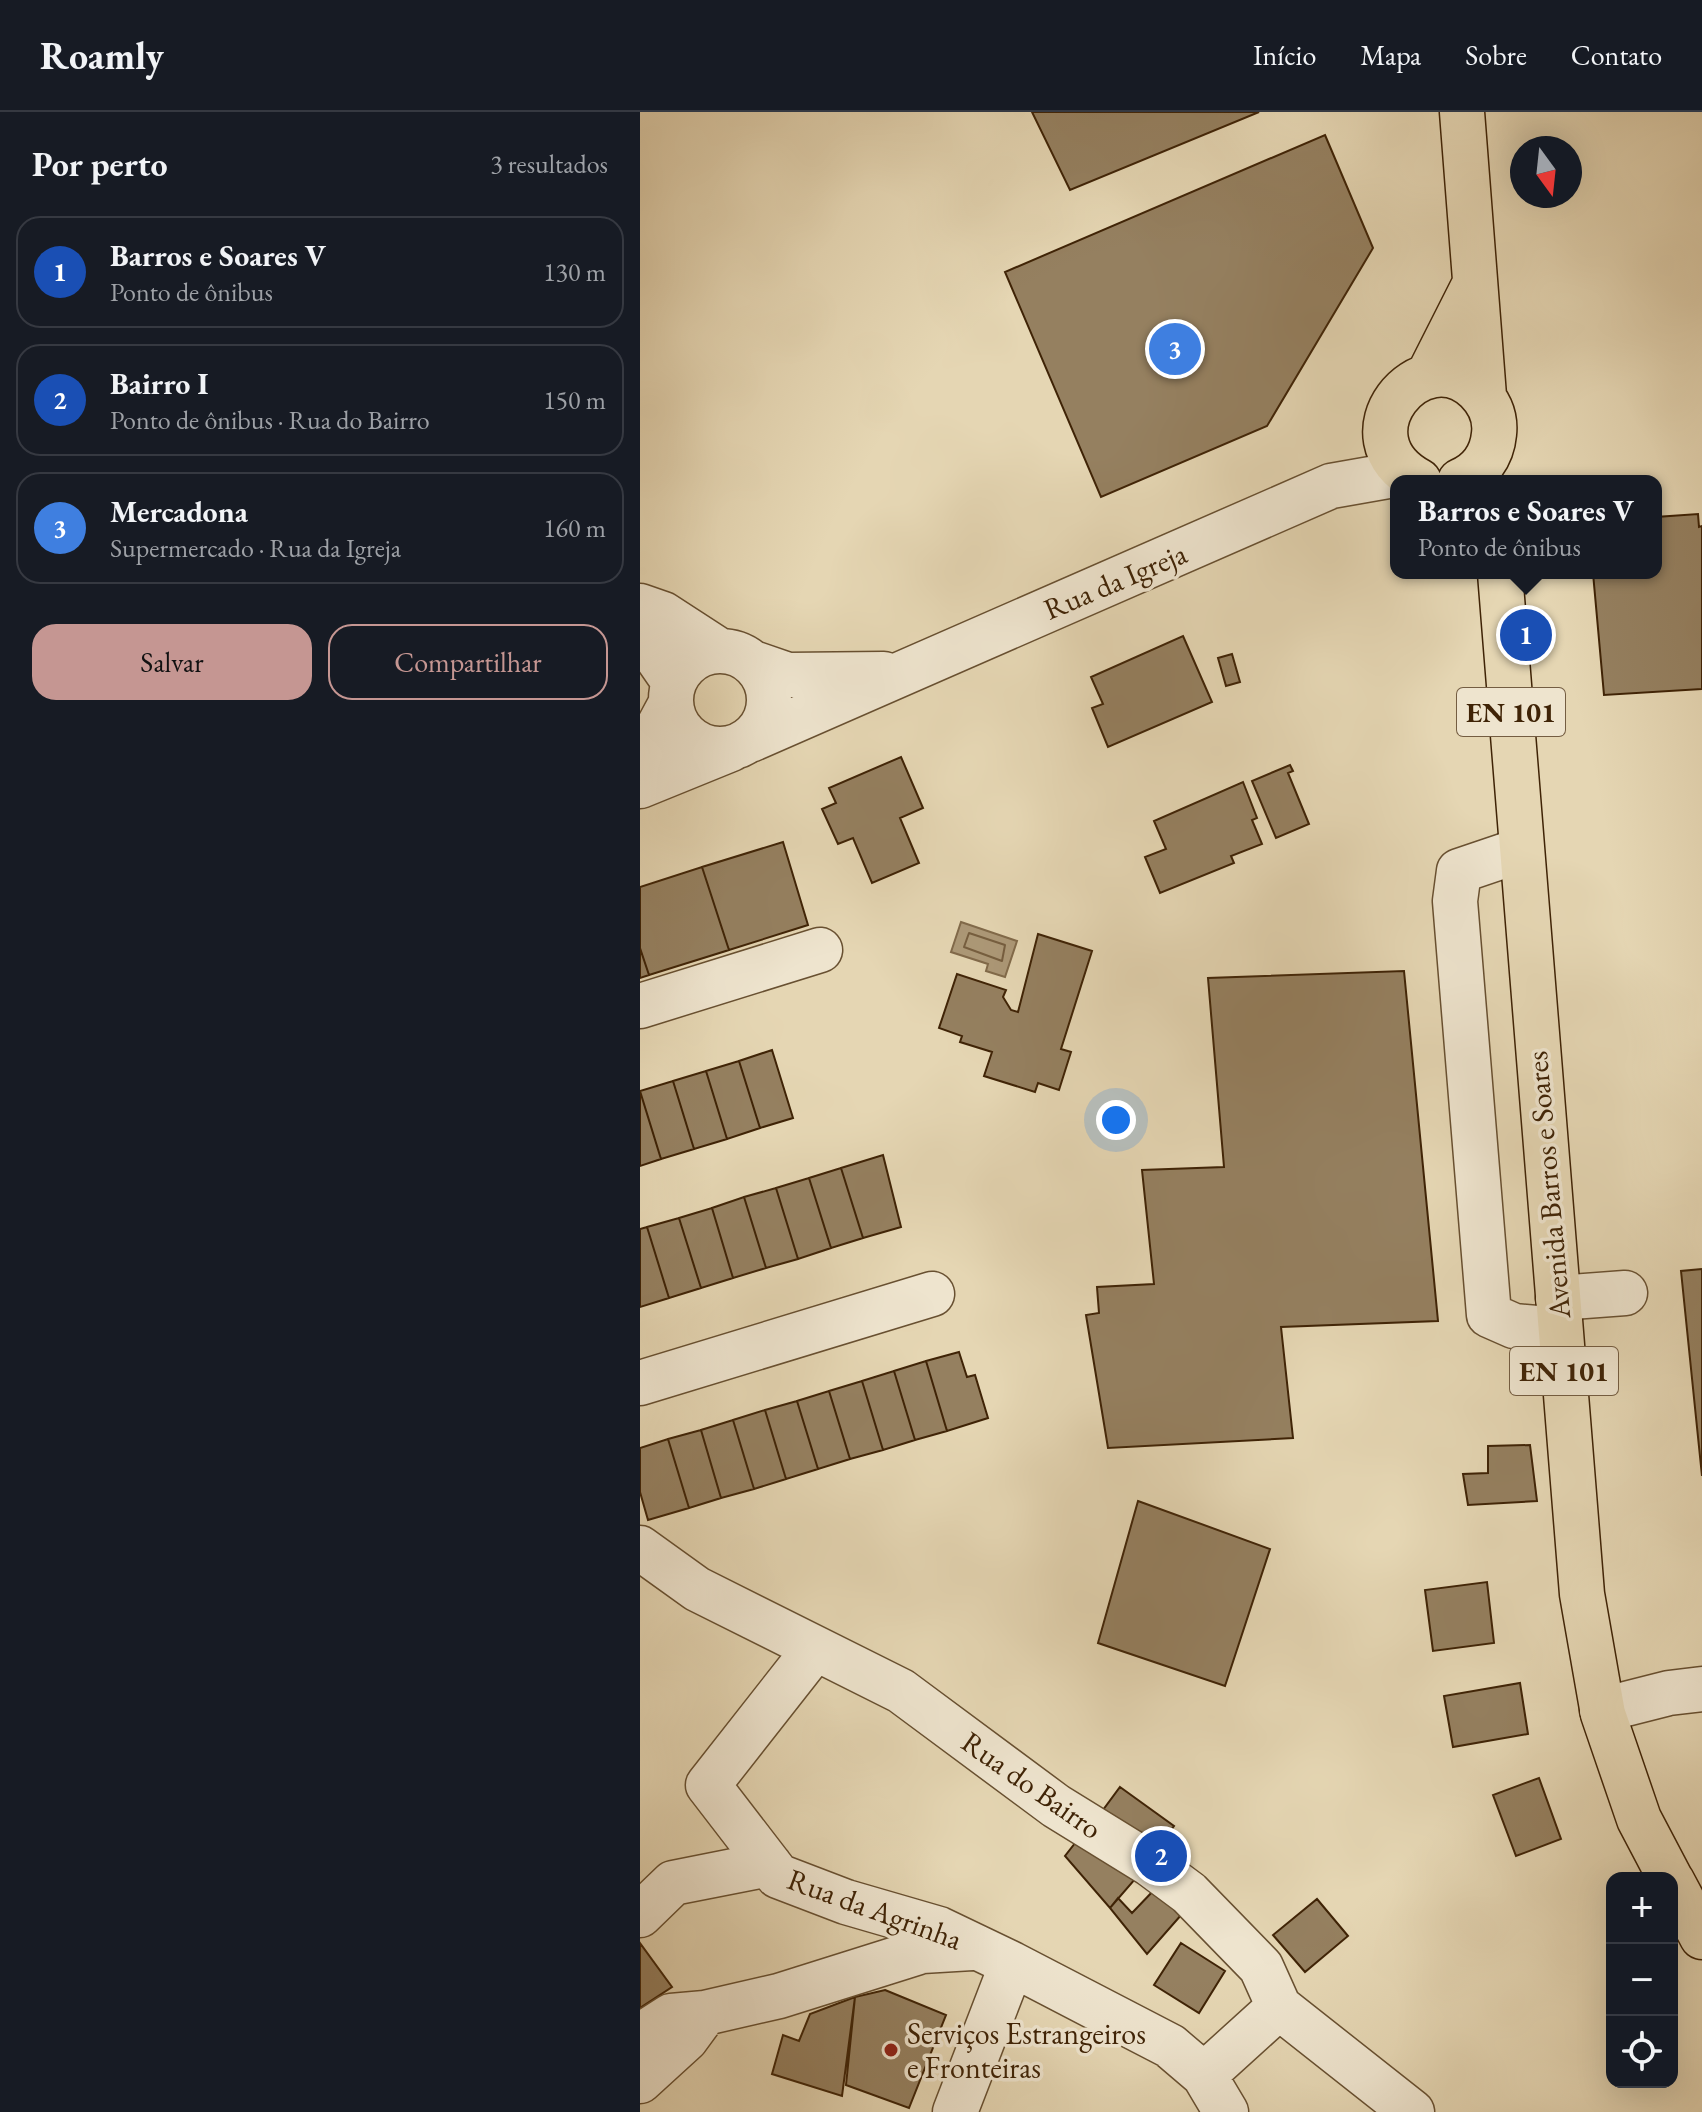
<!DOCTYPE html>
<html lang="pt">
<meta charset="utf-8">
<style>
:root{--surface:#171b24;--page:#20242c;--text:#f1f3f6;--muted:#9ea1a6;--line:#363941;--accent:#c59692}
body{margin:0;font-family:"EB Garamond",serif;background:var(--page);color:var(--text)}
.controls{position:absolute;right:24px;bottom:24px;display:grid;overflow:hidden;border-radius:16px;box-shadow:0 8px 32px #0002}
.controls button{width:72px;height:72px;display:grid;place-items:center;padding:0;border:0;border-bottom:2px solid var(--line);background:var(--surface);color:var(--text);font:40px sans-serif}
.compass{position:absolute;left:870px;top:24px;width:72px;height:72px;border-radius:50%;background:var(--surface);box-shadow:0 8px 32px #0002;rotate:165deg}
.you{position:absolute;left:476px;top:1008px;width:28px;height:28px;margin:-20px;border:6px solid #fff;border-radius:50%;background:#1a73e8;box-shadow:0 0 0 12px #1a73e833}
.badge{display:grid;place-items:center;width:52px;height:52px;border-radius:50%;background:var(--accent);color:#fff;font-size:26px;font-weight:700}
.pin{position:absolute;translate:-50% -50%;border:4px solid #fff;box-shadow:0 2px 8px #0006}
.popup{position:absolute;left:750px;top:363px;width:272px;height:104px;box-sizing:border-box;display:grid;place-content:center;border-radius:16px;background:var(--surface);filter:drop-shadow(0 2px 6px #0005);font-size:26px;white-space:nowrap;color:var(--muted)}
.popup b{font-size:30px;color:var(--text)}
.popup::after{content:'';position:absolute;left:50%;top:100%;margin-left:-16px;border:16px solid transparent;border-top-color:var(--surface)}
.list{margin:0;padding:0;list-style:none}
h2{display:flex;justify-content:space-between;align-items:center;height:104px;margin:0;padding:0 32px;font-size:34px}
h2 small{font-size:26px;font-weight:400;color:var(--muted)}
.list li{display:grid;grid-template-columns:52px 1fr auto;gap:24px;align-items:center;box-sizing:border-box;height:112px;margin:0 16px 16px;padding:0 16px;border:2px solid var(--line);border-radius:24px}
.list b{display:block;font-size:30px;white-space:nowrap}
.list p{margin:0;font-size:26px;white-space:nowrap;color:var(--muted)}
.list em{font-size:26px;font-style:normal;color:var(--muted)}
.actions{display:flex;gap:16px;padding:24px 32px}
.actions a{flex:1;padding:18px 0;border:2px solid var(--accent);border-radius:24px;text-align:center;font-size:28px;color:var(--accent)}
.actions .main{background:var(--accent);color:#111}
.icon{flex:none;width:44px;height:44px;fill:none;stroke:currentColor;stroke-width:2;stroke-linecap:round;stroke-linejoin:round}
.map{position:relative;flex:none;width:1062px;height:2000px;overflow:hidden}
header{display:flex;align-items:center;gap:48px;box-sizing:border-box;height:112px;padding:0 40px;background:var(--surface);border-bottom:2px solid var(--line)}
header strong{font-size:38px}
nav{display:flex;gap:44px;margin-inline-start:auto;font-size:28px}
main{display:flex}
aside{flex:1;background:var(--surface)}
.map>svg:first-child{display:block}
.water{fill:#ad9978;stroke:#816a4a;stroke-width:2}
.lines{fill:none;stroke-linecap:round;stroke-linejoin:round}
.shore{stroke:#765e3f;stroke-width:2}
.building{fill:#958060;stroke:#3f2306;stroke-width:2}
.minor-casing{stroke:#685031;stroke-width:47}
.major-casing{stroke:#3f2306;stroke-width:47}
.minor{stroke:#eee4ce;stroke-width:44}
.major{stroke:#e5d6b3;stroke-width:44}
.poi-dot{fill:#8f2418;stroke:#eee4ce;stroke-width:3}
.labels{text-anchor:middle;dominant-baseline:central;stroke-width:7;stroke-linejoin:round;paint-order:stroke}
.shield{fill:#eee4ce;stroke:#745d42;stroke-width:2}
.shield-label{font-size:28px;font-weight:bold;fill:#3f2306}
.street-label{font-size:30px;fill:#3f2306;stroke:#eee4ce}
.poi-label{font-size:30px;fill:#3f2306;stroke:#eee4ce;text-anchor:start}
</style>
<header>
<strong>Roamly</strong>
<nav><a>Início</a><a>Mapa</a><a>Sobre</a><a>Contato</a></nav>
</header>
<main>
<aside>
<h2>Por perto<small>3 resultados</small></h2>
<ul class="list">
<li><span class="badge" style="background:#1a4fb4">1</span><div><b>Barros e Soares V</b><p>Ponto de ônibus</p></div><em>130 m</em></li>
<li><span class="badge" style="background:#1a4fb4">2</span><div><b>Bairro I</b><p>Ponto de ônibus · Rua do Bairro</p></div><em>150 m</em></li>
<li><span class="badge" style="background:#3f7fe0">3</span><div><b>Mercadona</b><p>Supermercado · Rua da Igreja</p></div><em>160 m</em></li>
</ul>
<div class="actions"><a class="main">Salvar</a><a>Compartilhar</a></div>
</aside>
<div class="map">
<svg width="1062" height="2000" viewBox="0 0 1062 2000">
<rect width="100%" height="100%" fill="#e5d6b3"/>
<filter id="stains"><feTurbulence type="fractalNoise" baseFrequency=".0025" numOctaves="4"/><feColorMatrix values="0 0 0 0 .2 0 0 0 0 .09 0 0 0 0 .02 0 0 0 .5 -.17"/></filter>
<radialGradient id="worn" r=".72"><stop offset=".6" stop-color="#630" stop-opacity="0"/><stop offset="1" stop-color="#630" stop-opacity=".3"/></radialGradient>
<path class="water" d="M321,810L377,829L365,865L346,859L348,852L311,840Z"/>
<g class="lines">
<path class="shore" d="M329,821L365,833L362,849L324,835Z"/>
</g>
<path class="building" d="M392,0H619L430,78Z
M685,23L733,136L627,314L461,385L365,160Z
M1058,402L1059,415L1062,414V577L964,583L953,461H1016V405Z
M543,524L572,590L468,635L452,596L463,592L451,565Z
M592,542L600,570L586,574L578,546Z
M261,645L283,696L260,706L279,751L232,771L213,726L198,732L182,697L196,691L189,676Z
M650,653L653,659L648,661L669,712L636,726L612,669Z
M603,670L617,706L612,708L622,732L591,744L594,751L520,781L505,745L526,737L514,709Z
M143,730L168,813L89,838L62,755Z
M62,755L89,838L9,863L0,836V775Z
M398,822L452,839L421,937L431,940L419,978L398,971L395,980L344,964L352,940L320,930L322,924L299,916L317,862L366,878L363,885L371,898L378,900Z
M0,836L9,863L0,866Z
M764,859L798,1209L641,1215L653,1326L468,1336L446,1203L459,1201L457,1175L514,1172L502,1058L584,1055L568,866Z
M132,938L153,1006L120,1016L99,949Z
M99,949L120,1016L87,1027L66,959Z
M66,959L87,1027L54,1037L33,969Z
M33,969L54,1037L21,1047L0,979Z
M0,979L21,1047L0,1054Z
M243,1043L261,1115L223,1126L201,1056Z
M201,1056L223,1126L191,1136L169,1066Z
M169,1066L191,1136L158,1147L136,1076Z
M136,1076L158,1147L126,1156L104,1085Z
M104,1085L126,1156L93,1166L72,1096Z
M72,1096L93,1166L61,1176L39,1106Z
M39,1106L61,1176L29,1186L7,1115Z
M7,1115L29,1186L0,1195V1117Z
M1062,1157V1364L1041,1159Z
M319,1240L327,1265L335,1263L348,1306L307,1319L286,1249Z
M286,1249L307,1319L275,1328L254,1259Z
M254,1259L275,1328L243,1338L222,1269Z
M222,1269L243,1338L210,1347L189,1279Z
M189,1279L210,1347L178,1357L157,1289Z
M157,1289L178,1357L146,1367L125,1298Z
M125,1298L146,1367L114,1377L93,1308Z
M93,1308L114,1377L81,1386L61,1318Z
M61,1318L81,1386L49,1396L28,1327Z
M28,1327L49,1396L8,1408L0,1380V1336Z
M890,1333L897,1389L828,1393L823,1362L848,1361V1334Z
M498,1389L630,1437L585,1574L458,1531Z
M847,1470L854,1531L793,1539L785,1478Z
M880,1571L888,1622L813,1635L804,1584Z
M899,1666L921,1727L876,1744L853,1683Z
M480,1675L534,1714L514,1741L460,1702Z
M439,1726L496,1766L470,1796L425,1744Z
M515,1777L542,1802L507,1842L470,1796L478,1786L492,1801Z
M677,1787L708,1824L665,1860L633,1823Z
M0,1831L32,1875L0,1896Z
M541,1831L585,1859L559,1901L514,1873Z
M245,1878L306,1903L269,1996L206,1973L215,1885Z
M215,1885L202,1984L132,1962L143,1923L159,1929L170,1902Z"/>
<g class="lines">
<defs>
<path id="minor" d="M0,494L23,502L80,539
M0,521L34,570
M31 588a49 49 0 1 1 98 0a49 49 0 1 1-98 0Z
M113,551L148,563L244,562
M110,628L691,374L765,361
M0,649L31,591
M0,674L91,637
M881,738L819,759L815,789L849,1203L874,1214L920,1218
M0,894L180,838
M918,1186L985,1181
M0,1271L292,1182
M0,1436L57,1477L261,1579L416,1694L510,1752L549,1781L621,1855L639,1895L772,2000
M174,1538L68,1673L138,1764L206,1790L299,1817L372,1852
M962,1598L1029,1581L1062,1577
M0,1803L33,1771L129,1752
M0,1924L31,1904L65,1901L139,1884L282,1839L332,1836
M564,1963L639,1895
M0,1969L46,1927L65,1901
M315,2000L372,1852L530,1934L564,1963L586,2000"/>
<path id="major" d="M822,0L844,284
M788,264L835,171
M779,369C698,325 781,224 837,278C849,290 856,305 854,322C852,344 839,361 820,369
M860,461L942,1482L963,1602L999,1707L1030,1766
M1032,1769L1062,1825"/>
</defs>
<use href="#minor" class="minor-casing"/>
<use href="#major" class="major-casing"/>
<use href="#minor" class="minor"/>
<use href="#major" class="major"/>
</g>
<circle class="poi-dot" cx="251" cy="1938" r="8"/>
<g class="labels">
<g class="shield">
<rect x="817" y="576" width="108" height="48" rx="6"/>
<rect x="870" y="1235" width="108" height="48" rx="6"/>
</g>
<g class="shield-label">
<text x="871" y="600">EN 101</text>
<text x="924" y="1259">EN 101</text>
</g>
<g class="street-label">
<text transform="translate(475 469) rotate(-23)">Rua da Igreja</text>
<text transform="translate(908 1073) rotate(-95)">Avenida Barros e Soares</text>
<text transform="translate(392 1673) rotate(35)">Rua do Bairro</text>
<text transform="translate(235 1797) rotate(20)">Rua da Agrinha</text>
</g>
<g class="poi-label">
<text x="267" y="1921">Serviços Estrangeiros<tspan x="267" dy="34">e Fronteiras</tspan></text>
</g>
</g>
<rect width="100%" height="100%" filter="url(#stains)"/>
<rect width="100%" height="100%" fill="url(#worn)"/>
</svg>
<div class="controls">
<button>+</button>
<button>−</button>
<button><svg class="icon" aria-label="locate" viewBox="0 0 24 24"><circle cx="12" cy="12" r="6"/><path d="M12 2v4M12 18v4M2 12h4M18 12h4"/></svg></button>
</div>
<svg class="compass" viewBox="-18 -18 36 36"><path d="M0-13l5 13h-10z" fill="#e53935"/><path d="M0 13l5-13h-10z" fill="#9ea1a6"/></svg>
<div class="you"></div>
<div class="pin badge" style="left:886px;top:523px;background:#1a4fb4">1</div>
<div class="popup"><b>Barros e Soares V</b>Ponto de ônibus</div>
<div class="pin badge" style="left:521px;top:1744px;background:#1a4fb4">2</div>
<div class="pin badge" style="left:535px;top:237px;background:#3f7fe0">3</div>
</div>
</main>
